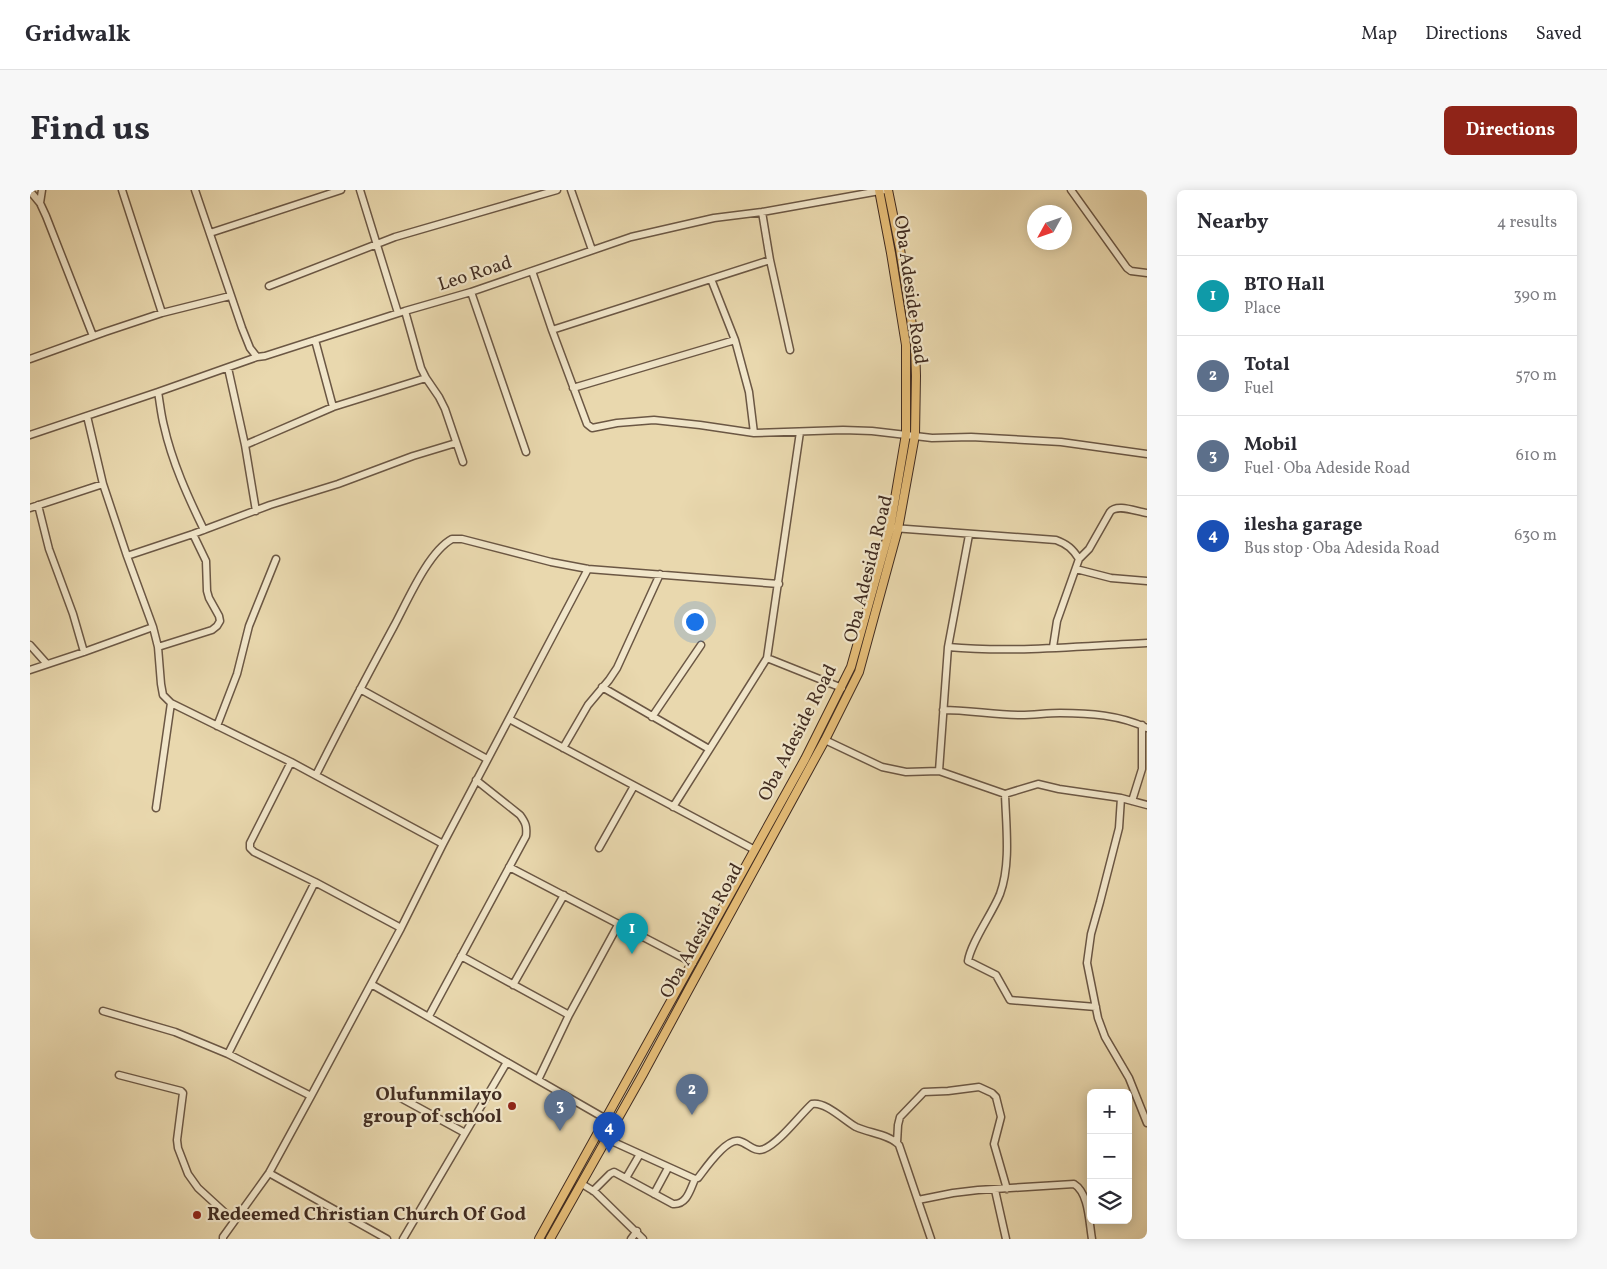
<!DOCTYPE html>
<meta charset="utf-8">
<style>
:root{--surface:#fff;--page:#f7f7f7;--text:#2b2b33;--muted:#7c7c81;--line:#e1e1e2;--accent:#8f2418}
body{margin:0;font-family:Vollkorn,serif;background:var(--page);color:var(--text)}
.controls{position:absolute;right:15px;bottom:15px;display:grid;overflow:hidden;border-radius:8px;box-shadow:0 2px 12px #0003}
.controls button{width:45px;height:45px;display:grid;place-items:center;padding:0;border:0;border-bottom:1px solid var(--line);background:var(--surface);color:var(--text);font:25px sans-serif}
.compass{position:absolute;left:997px;top:15px;width:45px;height:45px;border-radius:50%;background:var(--surface);box-shadow:0 2px 12px #0003;rotate:230deg}
.you{position:absolute;left:664px;top:431px;width:18px;height:18px;margin:-12px;border:4px solid #fff;border-radius:50%;background:#1a73e8;box-shadow:0 0 0 8px #1a73e833}
.badge{display:grid;place-items:center;width:32px;height:32px;border-radius:50%;background:var(--accent);color:#fff;font-size:16px;font-weight:700}
.pin{position:absolute;translate:-50% -41px;filter:drop-shadow(0 1px 2px #0008)}
.pin::after{content:'';position:absolute;top:26px;width:18px;height:15px;background:inherit;clip-path:polygon(0 0,100% 0,50% 100%)}
.list{margin:0;padding:0;list-style:none}
h2{display:flex;justify-content:space-between;align-items:center;height:65px;margin:0;padding:0 20px;font-size:21px}
h2 small{font-size:16px;font-weight:400;color:var(--muted)}
.list li{display:grid;grid-template-columns:32px 1fr auto;gap:15px;align-items:center;box-sizing:border-box;height:80px;padding:0 20px;border-top:1px solid var(--line)}
.list b{display:block;font-size:19px;white-space:nowrap}
.list p{margin:0;font-size:16px;white-space:nowrap;color:var(--muted)}
.list em{font-size:16px;font-style:normal;color:var(--muted)}
.icon{flex:none;width:28px;height:28px;fill:none;stroke:currentColor;stroke-width:2;stroke-linecap:round;stroke-linejoin:round}
.map{position:relative;flex:none;width:1117px;height:1049px;overflow:hidden;border-radius:8px}
header{display:flex;align-items:center;gap:30px;box-sizing:border-box;height:70px;padding:0 25px;background:var(--surface);border-bottom:1px solid var(--line)}
header strong{font-size:24px}
nav{display:flex;gap:28px;margin-inline-start:auto;font-size:18px}
.intro{display:flex;align-items:center;justify-content:space-between;box-sizing:border-box;height:120px;padding:0 30px}
h1{margin:0;font-size:35px}
.button{padding:12px 22px;border-radius:8px;background:var(--accent);color:#fff;font-size:18px;font-weight:700}
main{display:flex;gap:30px;padding:0 30px}
aside{flex:1;background:var(--surface);border-radius:8px;box-shadow:0 2px 12px #0003}
.map>svg:first-child{display:block}
.lines{fill:none;stroke-linecap:round;stroke-linejoin:round}
.minor-casing{stroke:#6b5744;stroke-width:9}
.major-casing{stroke:#412c21;stroke-width:10}
.minor{stroke:#f1e6ca;stroke-width:6}
.major{stroke:#e4bc77;stroke-width:8}
.poi-dot{fill:#8f2418;stroke:#f1e6ca;stroke-width:2}
.labels{text-anchor:middle;dominant-baseline:central;stroke-width:4.5;stroke-linejoin:round;paint-order:stroke}
.street-label{font-size:19px;fill:#412c21;stroke:#f1e6ca}
.poi-label{font-size:19px;font-weight:bold;fill:#412c21;stroke:#f1e6ca;text-anchor:end}
</style>
<header>
<strong>Gridwalk</strong>
<nav><a>Map</a><a>Directions</a><a>Saved</a></nav>
</header>
<div class="intro"><h1>Find us</h1><a class="button">Directions</a></div>
<main>
<div class="map">
<svg width="1117" height="1049" viewBox="0 0 1117 1049">
<rect width="100%" height="100%" fill="#e9d8ae"/>
<filter id="stains"><feTurbulence type="fractalNoise" baseFrequency=".004" numOctaves="4"/><feColorMatrix values="0 0 0 0 .2 0 0 0 0 .09 0 0 0 0 .02 0 0 0 .5 -.17"/></filter>
<radialGradient id="worn" r=".72"><stop offset=".6" stop-color="#630" stop-opacity="0"/><stop offset="1" stop-color="#630" stop-opacity=".3"/></radialGradient>
<g class="lines">
<defs>
<path id="minor" d="M92,0L132,123
M165,0L212,138L220,158L227,167L235,166L375,121L441,102L601,47L684,28L732,22L855,0
M330,0L368,123
M541,0L562,60
M1041,0L1097,78L1101,81L1117,83
M0,1L10,13L16,26L63,146
M10,13L12,0
M732,22L740,70L760,160
M180,43L311,0
M502,81L522,140L557,234L562,238L587,233L624,230L670,235L724,243L813,240L842,241L902,248L941,247L1031,252L1117,264
M681,89L705,150L719,202L724,243
M239,96L365,47L527,0
M441,102L496,262
M375,121L391,178L396,188L409,207L415,219L433,272
M522,140L740,70
M285,150L303,217
M0,169L75,142L132,123L200,106
M198,178L215,255L226,321
M543,198L705,150
M128,202L227,167
M57,226L73,294L97,366L123,437L128,457L131,494L133,505L141,513L261,572L413,654
M0,245L128,202C130,213 131,225 134,236C142,272 158,307 174,340
M215,255L303,217L396,188
M8,315L19,359L43,424L54,462
M0,318L73,294
M863,338L1026,350C1037,354 1043,359 1049,369
M97,366L163,344L240,315L308,294L383,266L426,253
M1046,379L1081,388L1117,391
M0,455L17,474
M128,457L182,440L187,436L190,431L189,426L179,408L177,401L176,371L163,344
M918,457C984,463 1051,456 1117,453
M1023,457L1027,431L1049,369L1059,359L1080,322C1087,313 1107,322 1117,323
M737,468L812,498
M0,480L54,462L123,437
M572,497L679,559
M330,499L457,569
M913,520C939,520 965,525 991,525C1004,525 1017,523 1030,523C1059,523 1090,525 1117,538
M622,527L671,455
M479,529L725,660
M187,536L207,484L219,436L246,369
M795,550L852,577L876,582L909,581L975,604L1008,594L1029,599L1091,608L1117,615
M533,558L558,515L579,490L587,478L630,384
M261,572L220,653V658L224,662L285,692L371,738
M909,581L918,457L939,345
M286,585C311,535 337,486 364,436C377,412 398,362 422,349H432L521,372L558,379L749,394
M975,604C976,636 981,674 970,704C962,724 941,752 938,771L966,785L980,810L1066,817
M1091,608L1089,638L1070,712L1061,744L1057,773L1068,828L1075,847L1099,888L1117,933
M1102,611L1112,579V535
M643,617L737,468L770,242
M126,618L141,513
M569,658L604,596
M479,677L663,773
M431,766L539,825
M341,794L576,929
M483,795L534,705
M73,821L145,842L198,864L281,906
M399,826L496,646C497,637 496,633 490,625L446,590
M198,864L285,692
M89,885L151,901L153,903L147,950L148,958L158,984L168,998L204,1031
M508,890L539,825L588,735
M371,908L435,943
M577,949L665,989L668,988C675,979 696,948 709,951C718,953 724,963 734,959C750,952 769,926 782,914C795,911 815,931 826,937C839,943 861,945 869,955L901,1049
M867,953L868,935L870,927L894,902L918,901L949,897L962,903L966,907L971,927L964,954L977,999
M239,983L357,1049
M596,988L610,964
M552,994L565,1002L613,1049
M965,1000L976,1049
M563,1001L580,984L584,982L643,1014C657,1015 660,1000 665,989
M624,1004L638,978
M888,1010L923,1003L948,1000L1044,994C1059,1003 1059,1032 1062,1049
M193,1049V1047L239,983L281,906L371,738L413,654L558,379
M373,1049L477,872
M601,1049L607,1041"/>
<path id="major" d="M509,1049L775,569L821,477L860,338L876,244V155L861,63L849,0
M520,1049L613,884L660,797L795,550L829,482L868,339L885,245L886,186L885,154L870,59L858,0"/>
</defs>
<use href="#minor" class="minor-casing"/>
<use href="#major" class="major-casing"/>
<use href="#minor" class="minor"/>
<use href="#major" class="major"/>
</g>
<g class="poi-dot">
<circle cx="482" cy="916" r="5"/>
<circle cx="167" cy="1025" r="5"/>
</g>
<g class="labels">
<g class="street-label">
<text transform="translate(445 84) rotate(-18)">Leo Road</text>
<text transform="translate(880 100) rotate(82)">Oba Adeside Road</text>
<text transform="translate(839 379) rotate(-76)">Oba Adesida Road</text>
<text transform="translate(768 543) rotate(-63)">Oba Adeside Road</text>
<text transform="translate(672 741) rotate(-61)">Oba Adesida Road</text>
</g>
<g class="poi-label">
<text x="472" y="905">Olufunmilayo<tspan x="472" dy="22">group of school</tspan></text>
<text x="177" y="1025" text-anchor="start">Redeemed Christian Church Of God</text>
</g>
</g>
<rect width="100%" height="100%" filter="url(#stains)"/>
<rect width="100%" height="100%" fill="url(#worn)"/>
</svg>
<div class="controls">
<button>+</button>
<button>−</button>
<button><svg class="icon" aria-label="layers" viewBox="0 0 24 24"><path d="M12 4l9 5-9 5-9-5zM3 14l9 5 9-5"/></svg></button>
</div>
<svg class="compass" viewBox="-18 -18 36 36"><path d="M0-13l5 13h-10z" fill="#e53935"/><path d="M0 13l5-13h-10z" fill="#7c7c81"/></svg>
<div class="you"></div>
<div class="pin badge" style="left:602px;top:764px;background:#0f9aa8">1</div>
<div class="pin badge" style="left:662px;top:925px;background:#5c6f8a">2</div>
<div class="pin badge" style="left:530px;top:941px;background:#5c6f8a">3</div>
<div class="pin badge" style="left:579px;top:963px;background:#1a4fb4">4</div>
</div>
<aside>
<h2>Nearby<small>4 results</small></h2>
<ul class="list">
<li><span class="badge" style="background:#0f9aa8">1</span><div><b>BTO Hall</b><p>Place</p></div><em>390 m</em></li>
<li><span class="badge" style="background:#5c6f8a">2</span><div><b>Total</b><p>Fuel</p></div><em>570 m</em></li>
<li><span class="badge" style="background:#5c6f8a">3</span><div><b>Mobil</b><p>Fuel · Oba Adeside Road</p></div><em>610 m</em></li>
<li><span class="badge" style="background:#1a4fb4">4</span><div><b>ilesha garage</b><p>Bus stop · Oba Adesida Road</p></div><em>630 m</em></li>
</ul>
</aside>
</main>
